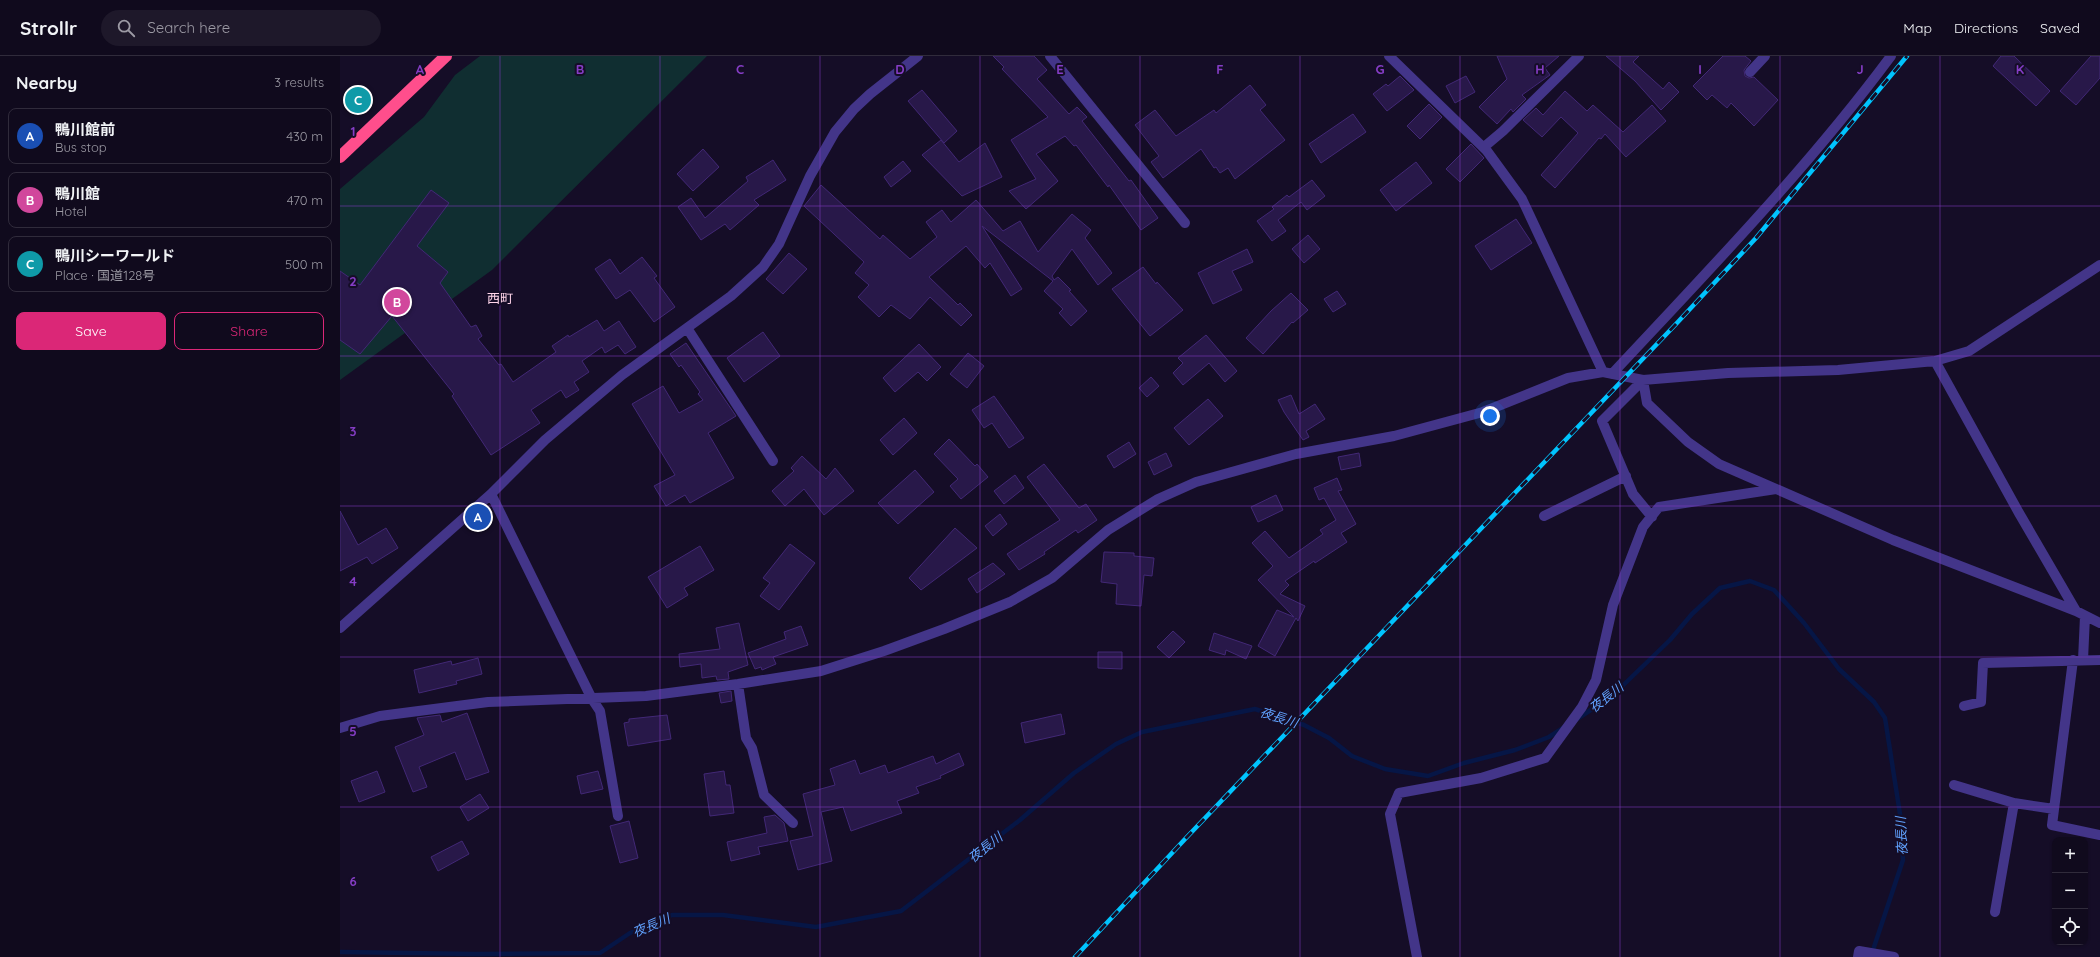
<!DOCTYPE html>
<meta charset="utf-8">
<style>
:root{--surface:#100a1d;--page:#1e182a;--text:#f1f3f6;--muted:#9c9aa4;--line:#302b3b;--accent:#db2777}
body{margin:0;font-family:Quicksand,"Noto Sans JP",sans-serif;background:var(--page);color:var(--text)}
.controls{position:absolute;right:12px;bottom:12px;display:grid;overflow:hidden;border-radius:8px;box-shadow:0 1px 3px #0004}
.controls button{width:36px;height:36px;display:grid;place-items:center;padding:0;border:0;border-bottom:1px solid var(--line);background:var(--surface);color:var(--text);font:20px sans-serif}
.you{position:absolute;left:1150px;top:360px;width:14px;height:14px;margin:-10px;border:3px solid #fff;border-radius:50%;background:#1a73e8;box-shadow:0 0 0 6px #1a73e833}
.badge{display:grid;place-items:center;width:26px;height:26px;border-radius:50%;background:var(--accent);color:#fff;font-size:13px;font-weight:700}
.pin{position:absolute;translate:-50% -50%;border:2px solid #fff;box-shadow:0 1px 4px #0006}
.list{margin:0;padding:0;list-style:none}
h2{display:flex;justify-content:space-between;align-items:center;height:52px;margin:0;padding:0 16px;font-size:17px}
h2 small{font-size:13px;font-weight:400;color:var(--muted)}
.list li{display:grid;grid-template-columns:26px 1fr auto;gap:12px;align-items:center;box-sizing:border-box;height:56px;margin:0 8px 8px;padding:0 8px;border:1px solid var(--line);border-radius:8px}
.list b{display:block;font-size:15px;white-space:nowrap}
.list p{margin:0;font-size:13px;white-space:nowrap;color:var(--muted)}
.list em{font-size:13px;font-style:normal;color:var(--muted)}
.actions{display:flex;gap:8px;padding:12px 16px}
.actions a{flex:1;padding:9px 0;border:1px solid var(--accent);border-radius:8px;text-align:center;font-size:14px;color:var(--accent)}
.actions .main{background:var(--accent);color:#fff}
.icon{flex:none;width:22px;height:22px;fill:none;stroke:currentColor;stroke-width:2;stroke-linecap:round;stroke-linejoin:round}
.map{position:relative;flex:none;width:1760px;height:901px;overflow:hidden}
header{display:flex;align-items:center;gap:24px;box-sizing:border-box;height:56px;padding:0 20px;background:var(--surface);border-bottom:1px solid var(--line)}
header strong{font-size:19px}
nav{display:flex;gap:22px;margin-inline-start:auto;font-size:14px}
.search{width:280px;height:36px;background:var(--page);display:flex;align-items:center;gap:10px;box-sizing:border-box;padding:0 14px;border-radius:22px;color:var(--muted);font-size:15px}
main{display:flex}
aside{flex:1;background:var(--surface)}
.map>svg:first-child{display:block}
.green{fill:#102e31}
.lines{fill:none;stroke-linecap:round;stroke-linejoin:round}
.stream{stroke:#061646;stroke-width:4.5}
.building{fill:#281849;stroke:#422876}
.street{stroke:#433589;stroke-width:10}
.highway{stroke:#ff4e8c;stroke-width:12}
.rail-casing{stroke:#00c4fe;stroke-width:4.5}
.rail{stroke:#150d27;stroke-width:3;stroke-dasharray:9;stroke-linecap:butt}
.grid{fill:none;stroke:#853dc5;stroke-width:1;stroke-opacity:0.55}
.labels{text-anchor:middle;dominant-baseline:central;stroke-width:4;stroke-linejoin:round;paint-order:stroke}
.neighbourhood-label{font-size:13px;fill:#ffd5ea;stroke:#150d27}
.water-label{font-size:13px;font-style:italic;fill:#61a2ff;stroke:#150d27}
.grid-label{font-size:13px;text-anchor:middle;font-weight:bold;fill:#853dc5;stroke:#150d27;stroke-width:4;stroke-linejoin:round;paint-order:stroke}
</style>
<header>
<strong>Strollr</strong>
<div class="search"><svg class="icon" aria-label="search" viewBox="0 0 24 24"><circle cx="10" cy="10" r="6"/><path d="M15 15l6 6"/></svg>Search here</div>
<nav><a>Map</a><a>Directions</a><a>Saved</a></nav>
</header>
<main>
<aside>
<h2>Nearby<small>3 results</small></h2>
<ul class="list">
<li><span class="badge" style="background:#1a4fb4">A</span><div><b>鴨川館前</b><p>Bus stop</p></div><em>430 m</em></li>
<li><span class="badge" style="background:#d1479c">B</span><div><b>鴨川館</b><p>Hotel</p></div><em>470 m</em></li>
<li><span class="badge" style="background:#0f9aa8">C</span><div><b>鴨川シーワールド</b><p>Place · 国道128号</p></div><em>500 m</em></li>
</ul>
<div class="actions"><a class="main">Save</a><a>Share</a></div>
</aside>
<div class="map">
<svg width="1760" height="901" viewBox="0 0 1760 901">
<rect width="100%" height="100%" fill="#150d27"/>
<path class="green" d="M140,0H367L152,214L0,324V133L84,61L115,19Z"/>
<g class="lines">
<path class="stream" d="M1237,663L1272,640L1330,584L1352,558L1380,532L1410,525L1434,534L1464,567L1499,613L1534,646L1545,662L1560,758L1563,804L1532,897
M0,896L135,898L260,897L290,877L332,859H383L476,871L561,855L680,764L734,717L776,688L802,676L915,653L964,669L989,682L1012,700L1045,713L1088,720L1124,707L1175,694L1209,681L1223,672"/>
</g>
<path class="building" d="M653,0H694L707,14L697,23L729,58L737,51L747,61L742,65L789,125L791,124L818,162L801,174L769,129L768,131L736,89L734,90L725,80L696,98L718,125L686,153L669,135L696,123L671,84L708,61L662,13L664,11Z
M1157,0H1219L1205,12L1210,19L1182,39L1186,43L1173,56L1171,53L1157,68L1139,51L1167,23Z
M1266,0H1299L1293,6L1323,33L1329,26L1339,36L1321,54L1295,25Z
M1383,0H1405L1411,5L1404,14L1405,20L1409,22L1414,21L1438,44L1414,70L1391,47L1387,52L1372,39L1367,44L1353,30Z
M1661,0H1674L1710,35L1696,50L1653,10Z
M1751,0H1760V22L1736,49L1720,35Z
M1060,20L1074,34L1047,55L1033,38L1046,28L1048,30Z
M1126,20L1135,36L1115,47L1106,30Z
M910,29L926,49L920,54L945,84L895,123L888,112L880,117L876,111L874,112L861,93L823,122L811,106L819,100L795,69L815,54L836,80L874,54L876,57Z
M582,34L617,75L604,87L568,45Z
M1225,35L1247,55L1253,49L1283,76L1312,49L1326,65L1286,101L1265,78L1261,83L1259,82L1215,132L1201,119L1238,77L1221,61L1202,81L1183,64L1196,52L1203,59Z
M1089,48L1102,61L1080,83L1067,70Z
M1013,58L1026,76L981,107L969,88Z
M601,84L619,106L645,87L662,121L622,140L582,99Z
M1131,88L1144,102L1120,126L1106,113Z
M363,93L379,111L353,135L337,118Z
M433,104L446,124L414,144L419,149L390,174L385,168L361,184L338,151L351,142L365,162L408,125L406,121Z
M563,105L571,115L551,131L544,121Z
M1076,106L1092,127L1056,155L1040,134Z
M972,124L985,140L967,154L961,146L938,164L946,175L932,185L917,165L934,153L932,151L947,139L949,141Z
M481,129L540,183L543,179L570,203L597,181L586,166L602,154L611,166L636,144L663,175L680,165L698,196L732,158L751,174L745,182L772,217L758,229L732,193L712,220L714,224L718,221L731,234L729,235L747,255L731,270L719,257L723,253L704,235L713,225L642,170L682,233L671,240L650,207L645,212L626,190L589,221L618,249L620,247L632,259L621,270L590,241L570,263L551,249L539,261L518,241L529,229L515,217L524,206L464,150Z
M91,134L109,147L77,190L108,216L100,227L131,271L136,269L142,280L138,283L159,309L161,308L173,326L216,296L212,290L228,279L229,281L257,264L264,275L279,265L296,291L285,298L278,289L265,297L262,291L242,305L249,316L234,326L239,334L226,342L221,334L191,354L200,367L151,399L112,340L114,338L52,260L20,298L0,284V215L20,229Z
M1176,163L1192,187L1151,214L1135,190Z
M968,179L980,193L964,207L952,193Z
M907,193L913,206L892,215L902,234L873,248L858,217Z
M449,197L467,213L443,238L426,223Z
M302,201L317,220L314,222L335,251L314,266L290,234L276,243L255,213L270,203L280,218Z
M803,211L816,228L817,226L843,254L810,280L772,233Z
M997,235L1006,248L993,256L984,243Z
M951,237L968,254L953,267L952,266L923,298L906,282L931,255Z
M423,276L440,300L404,326L387,302Z
M866,279L897,315L885,326L869,307L843,329L833,317L843,307L838,302Z
M346,287L396,360L368,377L394,422L350,447L345,439L326,450L314,430L335,419L292,348L323,330L339,357L363,344L358,338L360,336L341,309L339,311L330,298Z
M579,288L601,311L587,325L578,316L555,336L543,322Z
M628,297L644,310L627,332L610,318Z
M811,321L819,330L807,341L799,332Z
M951,339L959,358L975,348L985,363L966,375L969,381L963,384L944,356L938,344Z
M654,340L684,382L669,392L652,367L644,372L632,354Z
M868,343L883,360L849,389L834,372Z
M564,362L577,377L553,399L540,384Z
M609,383L635,410L637,408L648,421L621,443L610,430L618,423L594,398Z
M789,386L796,398L774,412L767,400Z
M826,397L832,410L814,419L808,406Z
M1019,397L1021,410L1001,414L998,401Z
M462,400L486,423L495,412L514,435L484,459L464,433L445,450L432,435L454,415L451,412Z
M704,408L739,452L746,448L757,464L738,477L736,474L704,496L705,498L679,514L667,498L720,464L687,421Z
M575,414L594,436L558,468L538,447Z
M675,419L684,432L664,448L654,435Z
M997,422L1002,434L998,435L1016,468L1001,477L1007,486L975,507L974,505L945,525L949,529L940,538L965,550L958,565L956,562L935,600L918,590L937,554L954,561L918,524L933,510L912,487L925,475L949,502L983,478L980,474L996,464L984,442L979,444L974,432Z
M936,439L943,454L918,466L911,451Z
M0,455L18,489L46,472L58,492L32,508L27,501L0,515Z
M660,458L667,468L653,480L645,470Z
M615,472L637,492L581,534L569,522Z
M450,488L475,507L439,554L420,540L430,527L423,522Z
M360,490L374,514L344,532L348,539L327,552L308,521Z
M764,496L794,497V500L814,502L812,520L804,519L801,550L776,548L777,528L761,526Z
M653,507L665,518L637,537L628,523Z
M399,567L408,609L388,616L389,623L377,624L376,620L362,622L361,608L340,611L339,598L380,593L376,572Z
M461,570L468,589L433,601L436,608L422,614L421,611L415,613L408,597L446,583L444,576Z
M833,575L845,586L829,602L817,591Z
M874,577L912,590L906,603L886,594L885,599L869,594Z
M758,596H782V613L758,612Z
M138,602L142,618L116,625L117,628L79,637L74,614L111,605L112,609Z
M391,635L392,645L381,647L379,637Z
M127,657L149,716L126,724L115,696L79,711L87,731L73,736L55,691L84,679L77,662L100,659L102,666Z
M721,658L725,678L685,687L681,667Z
M327,659L331,683L288,690L284,667L289,666V663Z
M619,697L624,709L600,720L601,722L576,731L579,737L557,745L562,757L511,775L503,751L481,756L492,805L458,814L450,785L473,780L463,738L495,729L490,713L515,704L520,718L545,709L548,717L593,700L596,708Z
M37,715L45,736L19,746L11,725Z
M258,715L263,733L241,738L237,720Z
M384,715L386,729H390L394,757L370,760L364,718Z
M140,738L149,752L128,765L120,751Z
M435,759L444,767L448,785L418,791L420,798L391,805L387,786L427,777L424,761Z
M289,765L298,802L280,807L270,770Z
M122,785L129,798L98,815L91,801Z"/>
<g class="lines">
<path class="street" d="M710,0L845,167
M1049,0L1147,95L1182,143L1263,316
M1410,16L1425,0
M1144,91L1163,75L1239,0
M347,272L433,405
M1595,305L1679,457L1736,555
M1272,318C1368,215 1467,113 1551,0
M1303,324L1307,347L1348,386L1379,408L1553,484L1736,555L1760,567
M1303,324L1262,365L1293,438L1312,461
M151,438L252,643L260,655L278,760
M1204,460L1286,420
M0,572L151,438L205,384L282,319L391,240L423,211L439,188L470,120L495,76L514,53L530,38L578,0
M1733,604L1712,769L1760,779
M1743,604L1745,560
M398,628L406,682L412,692L424,739L453,767
M1624,650L1641,646L1643,607L1760,604
M0,672L40,660L148,646L306,640L398,628L481,615L544,595L604,573L670,546L712,522L768,474L818,443L856,426L956,398L1054,380L1143,356L1228,322L1263,316L1303,324L1388,317L1498,314L1595,305L1629,295L1760,209
M1614,729L1674,747L1714,753
M1655,856L1674,747
M1077,901L1050,758L1059,737L1141,722L1205,702L1242,651L1256,624L1273,549L1303,471L1319,451L1436,433
M1518,901L1519,895L1554,901"/>
<path class="highway" d="M0,101L106,0"/>
<defs>
<path id="rail" d="M735,901L846,782L1336,268L1416,182L1567,0"/>
</defs>
<use href="#rail" class="rail-casing"/>
<use href="#rail" class="rail"/>
</g>
<path class="grid" d="M160,0V901M320,0V901M480,0V901M640,0V901M800,0V901M960,0V901M1120,0V901M1280,0V901M1440,0V901M1600,0V901M0,150H1760M0,300H1760M0,450H1760M0,601H1760M0,751H1760"/>
<g class="labels">
<g class="neighbourhood-label">
<text x="160" y="242">西町</text>
</g>
<g class="water-label">
<text transform="translate(1266 641) rotate(-38)">夜長川</text>
<text transform="translate(939 661) rotate(18)">夜長川</text>
<text transform="translate(1561 780) rotate(-93)">夜長川</text>
<text transform="translate(645 791) rotate(-38)">夜長川</text>
<text transform="translate(311 869) rotate(-23)">夜長川</text>
</g>
</g>
<g class="grid-label">
<text x="80" y="18">A</text>
<text x="240" y="18">B</text>
<text x="400" y="18">C</text>
<text x="560" y="18">D</text>
<text x="720" y="18">E</text>
<text x="880" y="18">F</text>
<text x="1040" y="18">G</text>
<text x="1200" y="18">H</text>
<text x="1360" y="18">I</text>
<text x="1520" y="18">J</text>
<text x="1680" y="18">K</text>
<text x="13" y="80">1</text>
<text x="13" y="230">2</text>
<text x="13" y="380">3</text>
<text x="13" y="530">4</text>
<text x="13" y="680">5</text>
<text x="13" y="830">6</text>
</g>
</svg>
<div class="controls">
<button>+</button>
<button>−</button>
<button><svg class="icon" aria-label="locate" viewBox="0 0 24 24"><circle cx="12" cy="12" r="6"/><path d="M12 2v4M12 18v4M2 12h4M18 12h4"/></svg></button>
</div>
<div class="you"></div>
<div class="pin badge" style="left:138px;top:461px;background:#1a4fb4">A</div>
<div class="pin badge" style="left:57px;top:246px;background:#d1479c">B</div>
<div class="pin badge" style="left:18px;top:44px;background:#0f9aa8">C</div>
</div>
</main>
